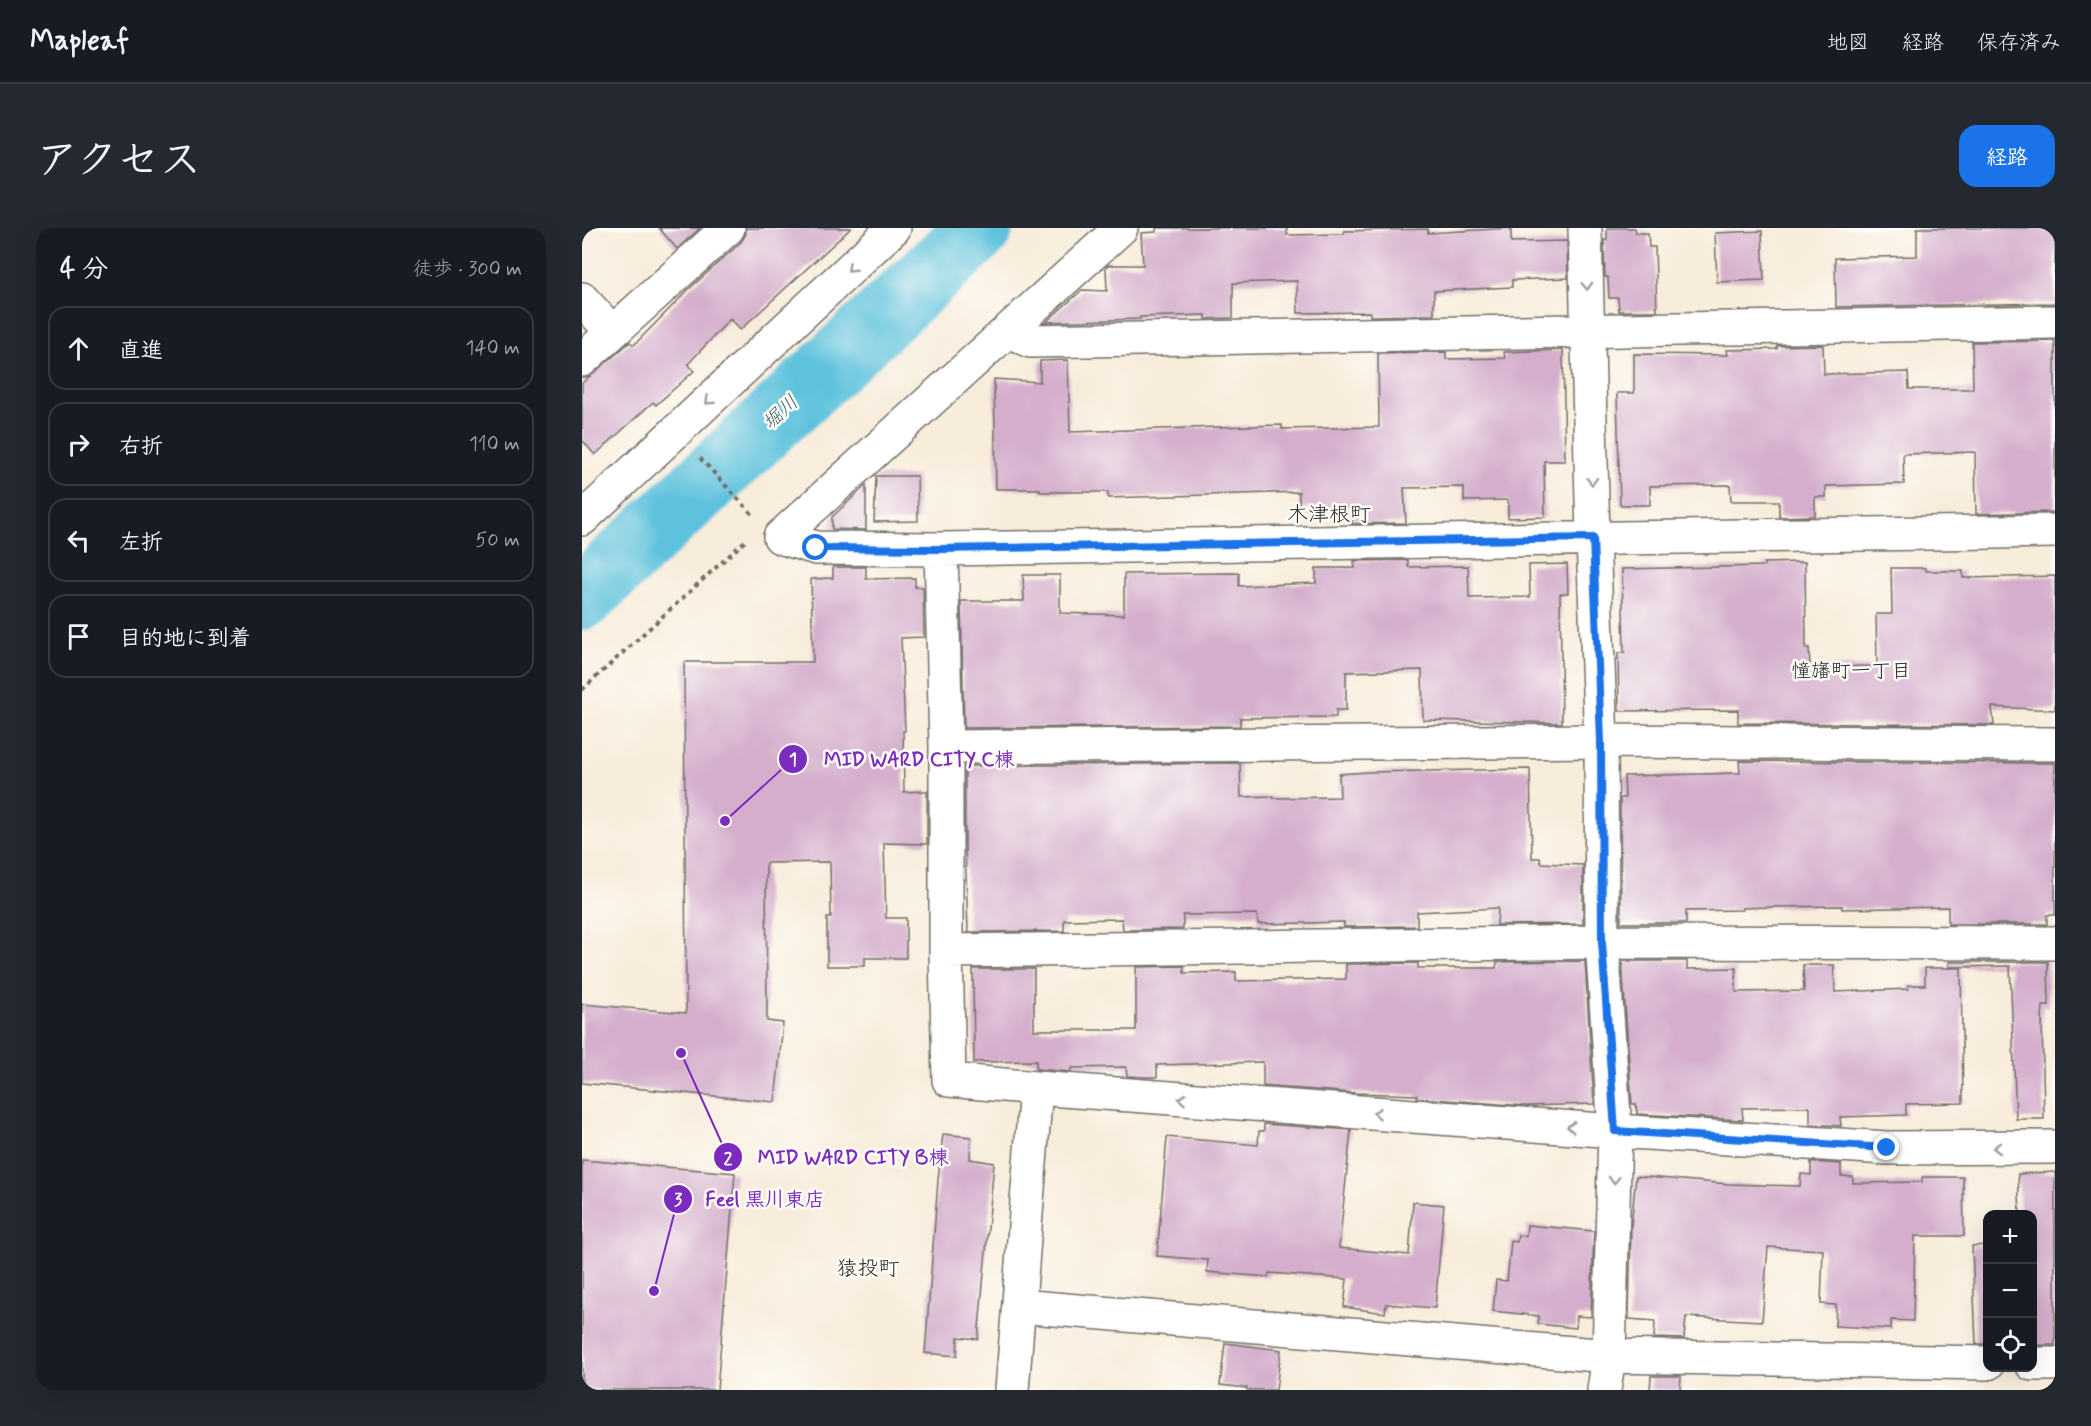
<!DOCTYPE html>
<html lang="ja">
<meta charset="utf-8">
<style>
:root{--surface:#171b24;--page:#242831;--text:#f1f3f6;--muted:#9ea1a6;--line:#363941;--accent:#1a73e8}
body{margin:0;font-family:Mynerve,"Klee One",sans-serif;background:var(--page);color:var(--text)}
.controls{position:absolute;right:18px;bottom:18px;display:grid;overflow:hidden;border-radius:12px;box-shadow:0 6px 24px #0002}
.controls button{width:54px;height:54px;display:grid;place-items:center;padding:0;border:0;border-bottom:2px solid var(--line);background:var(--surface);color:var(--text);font:30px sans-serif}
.stop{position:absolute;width:18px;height:18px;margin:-14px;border:4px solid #1a73e8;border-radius:50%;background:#fff}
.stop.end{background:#1a73e8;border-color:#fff;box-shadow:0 2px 6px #0008}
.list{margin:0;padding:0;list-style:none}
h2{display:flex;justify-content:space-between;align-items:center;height:78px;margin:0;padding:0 24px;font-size:26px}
h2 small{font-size:20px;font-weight:400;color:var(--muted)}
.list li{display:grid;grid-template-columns:39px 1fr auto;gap:18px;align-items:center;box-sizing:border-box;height:84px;margin:0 12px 12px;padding:0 12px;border:2px solid var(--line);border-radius:18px}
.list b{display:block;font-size:22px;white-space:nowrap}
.list em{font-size:20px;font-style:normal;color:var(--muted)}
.icon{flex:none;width:33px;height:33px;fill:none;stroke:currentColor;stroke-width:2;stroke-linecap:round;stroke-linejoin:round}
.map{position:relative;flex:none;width:1473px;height:1162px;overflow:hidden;border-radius:18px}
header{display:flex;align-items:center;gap:36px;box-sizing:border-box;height:84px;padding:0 30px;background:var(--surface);border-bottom:2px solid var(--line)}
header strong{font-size:28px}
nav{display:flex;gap:33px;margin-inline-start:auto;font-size:21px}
.intro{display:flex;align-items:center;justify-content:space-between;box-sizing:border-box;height:144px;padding:0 36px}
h1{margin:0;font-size:42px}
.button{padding:15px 27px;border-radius:18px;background:var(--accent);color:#fff;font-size:21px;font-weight:700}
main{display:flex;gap:36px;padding:0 36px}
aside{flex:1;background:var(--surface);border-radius:18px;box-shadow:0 6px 24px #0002}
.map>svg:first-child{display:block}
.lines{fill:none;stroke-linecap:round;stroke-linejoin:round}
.river{stroke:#5fc2dd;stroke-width:66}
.building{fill:#d4aecc}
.minor-casing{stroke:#736f68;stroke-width:36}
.path{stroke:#736f68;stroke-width:4;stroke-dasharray:4.5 4.5;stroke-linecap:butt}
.minor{stroke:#fff;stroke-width:33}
.oneway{stroke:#a0a0a0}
.route{stroke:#1a73e8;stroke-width:8}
.labels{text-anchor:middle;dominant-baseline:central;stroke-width:5;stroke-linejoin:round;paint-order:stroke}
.water-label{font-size:20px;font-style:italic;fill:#3d6069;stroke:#fdfcf7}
.neighbourhood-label{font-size:20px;fill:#2b2b2b;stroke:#fdfcf7}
.quarter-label{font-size:21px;fill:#2b2b2b;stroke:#fdfcf7}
.leader{fill:none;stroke:#7b2cbf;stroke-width:2}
.callout-dot{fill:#7b2cbf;stroke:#fdfcf7;stroke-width:2}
.mark-label{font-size:18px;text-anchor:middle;font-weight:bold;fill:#fff}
.callout-label{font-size:20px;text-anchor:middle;font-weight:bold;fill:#7b2cbf;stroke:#fdfcf7;stroke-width:5;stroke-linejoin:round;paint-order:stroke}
</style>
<header>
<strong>Mapleaf</strong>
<nav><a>地図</a><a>経路</a><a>保存済み</a></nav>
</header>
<div class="intro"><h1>アクセス</h1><a class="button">経路</a></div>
<main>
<aside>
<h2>4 分<small>徒歩 · 300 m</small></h2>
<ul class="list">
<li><svg class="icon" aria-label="ahead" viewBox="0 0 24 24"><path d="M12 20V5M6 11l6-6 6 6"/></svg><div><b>直進</b></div><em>140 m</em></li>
<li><svg class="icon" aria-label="right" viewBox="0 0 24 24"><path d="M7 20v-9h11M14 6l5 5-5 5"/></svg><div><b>右折</b></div><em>110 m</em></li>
<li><svg class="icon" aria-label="left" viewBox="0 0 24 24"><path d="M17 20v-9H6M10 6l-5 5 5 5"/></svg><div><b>左折</b></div><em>50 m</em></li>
<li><svg class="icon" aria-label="arrive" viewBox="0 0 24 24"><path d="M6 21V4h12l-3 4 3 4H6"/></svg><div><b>目的地に到着</b></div></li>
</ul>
</aside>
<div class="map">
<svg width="1473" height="1162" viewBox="0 0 1473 1162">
<rect width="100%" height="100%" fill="#fdfcf7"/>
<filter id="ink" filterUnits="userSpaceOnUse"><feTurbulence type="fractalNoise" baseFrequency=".0167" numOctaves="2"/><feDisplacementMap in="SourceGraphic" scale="12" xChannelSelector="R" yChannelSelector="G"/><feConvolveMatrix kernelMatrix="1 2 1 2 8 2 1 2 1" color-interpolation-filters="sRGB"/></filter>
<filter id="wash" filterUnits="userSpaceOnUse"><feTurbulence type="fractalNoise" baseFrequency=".008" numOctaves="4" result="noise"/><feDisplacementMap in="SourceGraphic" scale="24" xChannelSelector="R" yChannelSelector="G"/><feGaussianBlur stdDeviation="1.35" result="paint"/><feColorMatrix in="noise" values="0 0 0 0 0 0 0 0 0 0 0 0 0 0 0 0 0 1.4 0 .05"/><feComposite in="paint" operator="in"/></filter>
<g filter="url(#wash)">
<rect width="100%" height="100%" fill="#f8ecda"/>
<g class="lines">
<path class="river" d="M0,369L398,0"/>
</g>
<g id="blocks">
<path class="building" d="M77,0H118L95,21Z
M164,0H269L158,102L148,91L106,136L112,143L74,177L71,174L13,227L0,212V155L48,114L52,117L106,62L159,14L164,6Z
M574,0H705V7L762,6V3L846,1V5L929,0V14L985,13L986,50L930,52V59L852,63V87L795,88H788V84L716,85L715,53L651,55V90L624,91V87L558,89V91L464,94L500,62L525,63L524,39L526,37H561L559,5L574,4Z
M1025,0H1053L1054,5H1066L1067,19H1073L1075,83H1037L1036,70H1027L1026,49H1023L1022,12H1025Z
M1335,0H1473V75L1254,79L1253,30L1335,28Z
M1180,3L1182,52L1135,54L1133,5Z
M1473,113V284L1394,286L1393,224L1321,226L1322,256L1244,258V269H1233V288L1197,289V273H1149L1148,257L1068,258V277H1038L1035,165H1052V126L1146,127L1145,122L1195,121V118L1241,117L1242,146L1326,144L1327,161H1391L1390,114Z
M981,122L983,233H962L963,289L926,290V272L882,273V259L822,260L824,295L770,296V279L717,280V264L526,270V264H458V261H414L412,151L458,154V133L486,132L488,204L700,197V201L797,199L796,125L864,124V131L923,130L922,124Z
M294,248H335L336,293L292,294Z
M284,257V302L250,301V289Z
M826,332V339L886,338L887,370L948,369L947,337L985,336L986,365L978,366L980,495L841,492L840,442L764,444V482H754V489L658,490V498L382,500L379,373H442L441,347H478V385L542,387V346L657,345V358L734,355V340H773L772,333Z
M1223,334L1224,420H1227L1228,439L1295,438L1294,386H1310L1309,340H1343L1344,343H1381V350L1473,348V482L1410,479L1412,497L1156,495V482L1037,483L1036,425H1042L1040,341L1182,338V335Z
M251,339H284V351L333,350V359H341L342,409L319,410L323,503H321L322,564L345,563V616L302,615L304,690H324V730H283V738H245V690H249L248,634L184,635L185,793L201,795L193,874L0,855V776L104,785L102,434H231L229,351L251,350Z
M1157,533L1473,535V687H1465V696H1366V679L1260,681V678L1187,679L1160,680V682L1104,683V695H1039L1038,570H1043L1042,548L1158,545Z
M658,535L659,569L691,568V570L758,569L757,546L786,544L948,541L950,630H958L959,635L1001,637V696L915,697L916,680L835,684V698L762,699V694L676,696L675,686L601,687V701L541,702L540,691L482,692V703L386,704L383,617V538Z
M1003,733L1012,876L944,878L835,870V867L773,865L681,858V834L575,837V849H562L545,848L544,839L489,840V844L454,841V833L392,834L391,741H452V802H554V739L602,738V745L654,744V753L764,751V736L836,735V740H914L915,734Z
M1040,733H1105V741L1154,740V764L1222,763L1221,737H1252L1253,764L1327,761L1326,757H1343V740H1379L1381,875L1324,876V887L1258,889L1259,898L1228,896V879L1160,880L1161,892L1055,886L1054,876H1050Z
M1367,734H1466L1467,778H1461L1460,791L1462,891H1434L1428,738L1367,739Z
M682,896L769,902L757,1020L827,1027L831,974L862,977L853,1080L804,1076L803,1085L762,1079L765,1051L687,1045L686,1049L625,1044L626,1032L575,1028L585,909L676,917L677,903H682Z
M361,906L389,909L388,931L412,935L396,1111L376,1109L375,1128L343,1125L356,952Z
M0,932L153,945L135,1162H0Z
M1229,934L1259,936V948L1271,949V955L1340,954V949H1381L1382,1008H1333L1331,1093L1309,1092V1101L1253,1098L1254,1077L1239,1076L1241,1022L1186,1019L1180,1093L1104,1089L1102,1111L1072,1110L1073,1093L1047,1091L1049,998L1054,948L1147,956L1218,958L1219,946L1229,947Z
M1473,944V1117H1450V987H1438L1436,946Z
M945,997L1012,1003L1009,1089L995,1088L994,1100L956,1096L957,1088L911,1083L914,1052L925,1053L929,1013L935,1014L936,1007L944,1008Z
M1406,1017V1116H1394L1390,1018Z
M643,1115L699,1122L694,1162H665V1160L638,1157Z
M1069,1148H1099L1098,1162H1068Z"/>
</g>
</g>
<g filter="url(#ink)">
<use href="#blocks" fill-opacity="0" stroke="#736f68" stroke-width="1.5"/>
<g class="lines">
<defs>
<path id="minor" d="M539,0L198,309L234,320L359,321L1473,303
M1003,0L1011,310L1019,513L1020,714L1033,903L1027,1128L1022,1162
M0,71L30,104
M426,102L448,113L1473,94
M0,132L146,0
M0,291L312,0
M359,321L364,519V723L367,852L454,860L1033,903L1305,920L1473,919
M364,519L1019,513L1473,516
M364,723L1020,714L1473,715
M437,1078L1027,1128L1406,1135
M1450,1136H1473
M430,1162L454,860"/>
</defs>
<use href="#minor" class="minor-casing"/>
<path class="path" d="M118,230L172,288
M0,462L163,313"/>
<use href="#minor" class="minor"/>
</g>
<defs><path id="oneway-chevron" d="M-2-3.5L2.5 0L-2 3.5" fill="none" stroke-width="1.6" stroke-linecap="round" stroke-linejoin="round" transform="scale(1.5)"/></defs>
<g class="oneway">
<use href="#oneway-chevron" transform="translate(269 40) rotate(137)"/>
<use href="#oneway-chevron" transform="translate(1005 58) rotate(88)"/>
<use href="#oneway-chevron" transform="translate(127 173) rotate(137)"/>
<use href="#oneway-chevron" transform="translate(1010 253) rotate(89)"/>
<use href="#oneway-chevron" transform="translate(600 871) rotate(-176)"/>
<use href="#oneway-chevron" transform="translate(795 885) rotate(-176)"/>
<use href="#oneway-chevron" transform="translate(989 899) rotate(-176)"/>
<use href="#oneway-chevron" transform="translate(1415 920) rotate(180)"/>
<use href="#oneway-chevron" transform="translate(1032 952) rotate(92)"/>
</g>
</g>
<g class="lines" filter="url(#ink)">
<path class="route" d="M234,320L359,321L1011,310L1019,513L1020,714L1033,903L1305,920"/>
</g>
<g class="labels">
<g class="water-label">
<text transform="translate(199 185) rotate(-43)">堀川</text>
</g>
<g class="neighbourhood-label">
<text x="1269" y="443">憧旛町一丁目</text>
</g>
<g class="quarter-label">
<text x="747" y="287">木津根町</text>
<text x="286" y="1041">猿投町</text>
</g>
</g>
<path class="leader" d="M143 593L211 531M99 825L146 929M72 1063L96 971"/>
<g class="callout-dot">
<circle cx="143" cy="593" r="6"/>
<circle cx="99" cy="825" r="6"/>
<circle cx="72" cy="1063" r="6"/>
<circle cx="211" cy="531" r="15"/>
<circle cx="146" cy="929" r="15"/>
<circle cx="96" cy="971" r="15"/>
</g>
<g class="mark-label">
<text x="211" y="537">1</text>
<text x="146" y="936">2</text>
<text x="96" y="977">3</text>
</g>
<g class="callout-label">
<text x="337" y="538">MID WARD CITY C棟</text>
<text x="271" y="936">MID WARD CITY B棟</text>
<text x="183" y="978">Feel 黒川東店</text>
</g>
</svg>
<div class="controls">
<button>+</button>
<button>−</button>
<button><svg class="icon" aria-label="locate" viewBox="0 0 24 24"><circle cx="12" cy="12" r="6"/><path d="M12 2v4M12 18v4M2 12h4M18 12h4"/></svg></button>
</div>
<div class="stop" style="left:234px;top:320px"></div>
<div class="stop end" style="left:1305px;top:920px"></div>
</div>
</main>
